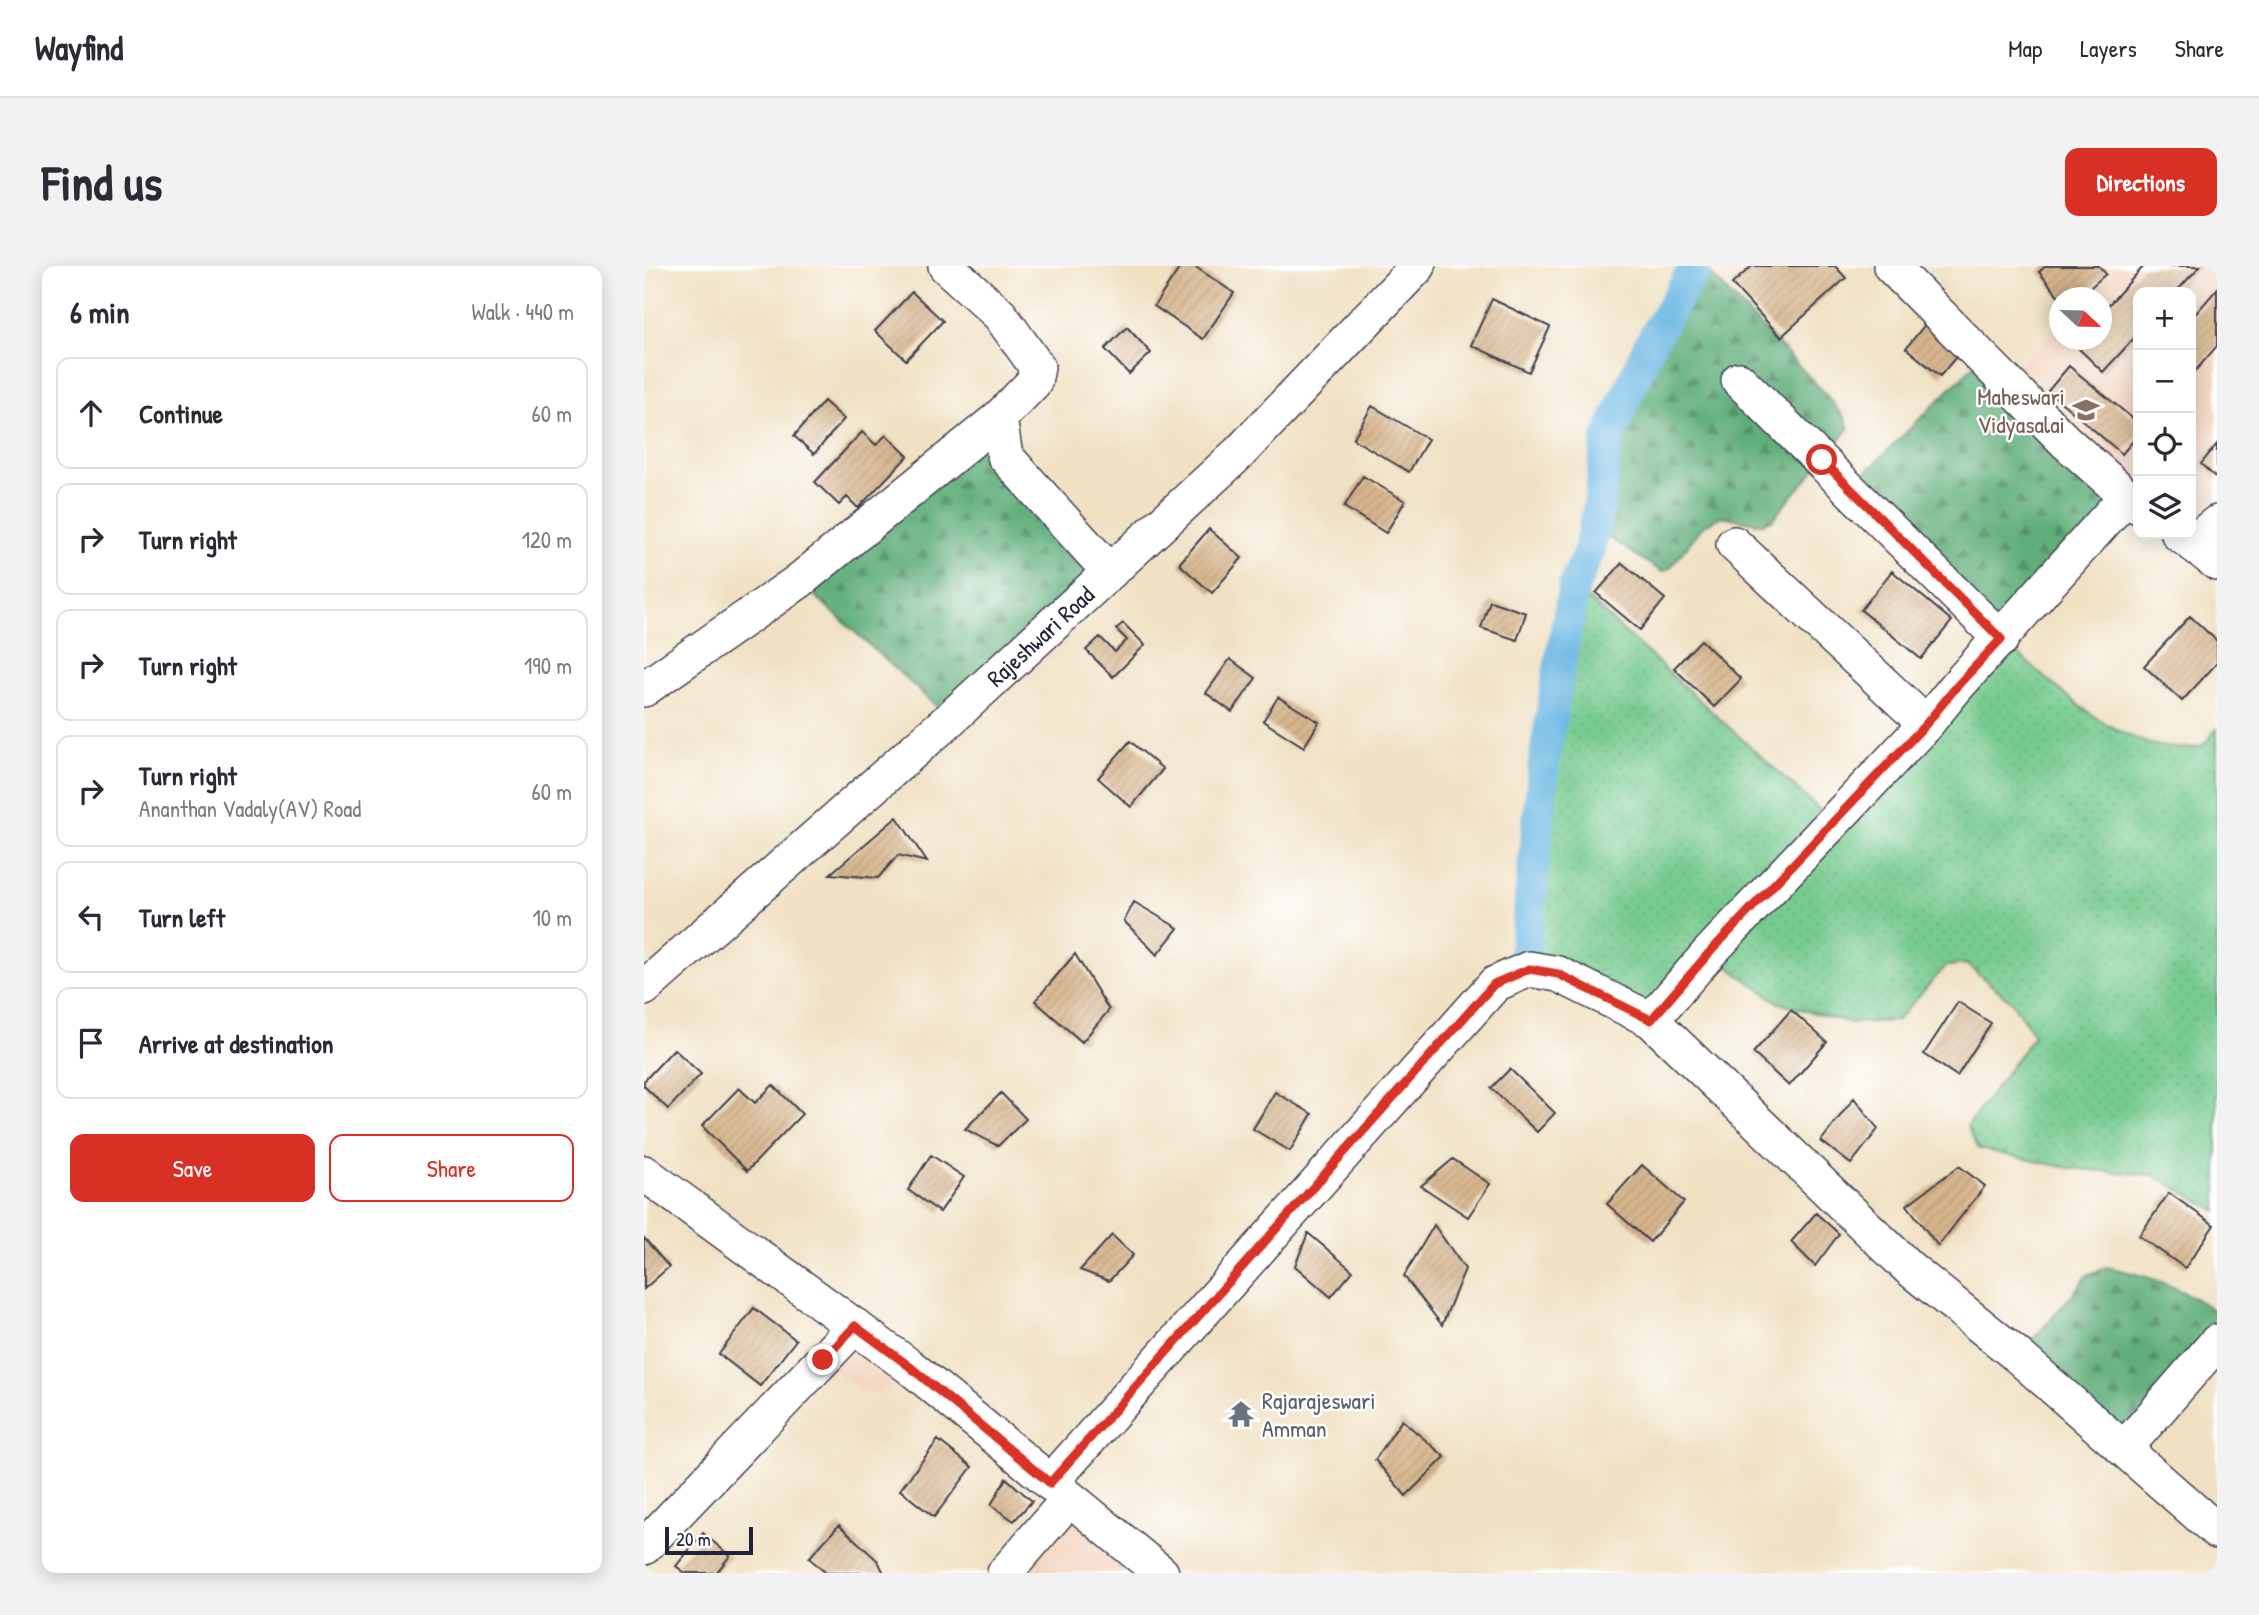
<!DOCTYPE html>
<meta charset="utf-8">
<style>
:root{--surface:#fff;--page:#f2f2f3;--text:#2b2b33;--muted:#7c7c81;--line:#e1e1e2;--accent:#d93025}
body{margin:0;font-family:"Patrick Hand",sans-serif;background:var(--page);color:var(--text)}
.controls{position:absolute;right:21px;top:21px;display:grid;overflow:hidden;border-radius:14px;box-shadow:0 4px 18px #0003}
.controls button{width:63px;height:63px;display:grid;place-items:center;padding:0;border:0;border-bottom:2px solid var(--line);background:var(--surface);color:var(--text);font:35px sans-serif}
.compass{position:absolute;left:1405px;top:21px;width:63px;height:63px;border-radius:50%;background:var(--surface);box-shadow:0 4px 18px #0003;rotate:112deg}
.scale{position:absolute;left:21px;bottom:18px;width:88px;box-sizing:border-box;padding-left:7px;border:4px solid #22223b;border-top:0;font-size:19px;line-height:24px;white-space:nowrap;color:#22223b;-webkit-text-stroke:5px #fff;paint-order:stroke}
.stop{position:absolute;width:21px;height:21px;margin:-16px;border:5px solid #d93025;border-radius:50%;background:#fff}
.stop.end{background:#d93025;border-color:#fff;box-shadow:0 2px 7px #0008}
.list{margin:0;padding:0;list-style:none}
h2{display:flex;justify-content:space-between;align-items:center;height:91px;margin:0;padding:0 28px;font-size:30px}
h2 small{font-size:23px;font-weight:400;color:var(--muted)}
.list li{display:grid;grid-template-columns:46px 1fr auto;gap:21px;align-items:center;box-sizing:border-box;height:112px;margin:0 14px 14px;padding:0 14px;border:2px solid var(--line);border-radius:14px}
.list b{display:block;font-size:26px;white-space:nowrap}
.list p{margin:0;font-size:23px;white-space:nowrap;color:var(--muted)}
.list em{font-size:23px;font-style:normal;color:var(--muted)}
.actions{display:flex;gap:14px;padding:21px 28px}
.actions a{flex:1;padding:16px 0;border:2px solid var(--accent);border-radius:14px;text-align:center;font-size:24px;color:var(--accent)}
.actions .main{background:var(--accent);color:#fff}
.icon{flex:none;width:38px;height:38px;fill:none;stroke:currentColor;stroke-width:2;stroke-linecap:round;stroke-linejoin:round}
.map{position:relative;flex:none;width:1573px;height:1307px;overflow:hidden;border-radius:14px}
header{display:flex;align-items:center;gap:42px;box-sizing:border-box;height:98px;padding:0 35px;background:var(--surface);border-bottom:2px solid var(--line)}
header strong{font-size:33px}
nav{display:flex;gap:38px;margin-inline-start:auto;font-size:24px}
.intro{display:flex;align-items:center;justify-content:space-between;box-sizing:border-box;height:168px;padding:0 42px}
h1{margin:0;font-size:49px}
.button{padding:18px 32px;border-radius:14px;background:var(--accent);color:#fff;font-size:24px;font-weight:700}
main{display:flex;gap:42px;padding:0 42px}
aside{flex:1;background:var(--surface);border-radius:14px;box-shadow:0 4px 18px #0003}
.map>svg:first-child{display:block}
.built{fill:#f3d4bf}
.grass{fill:url(#grass-dots);stroke:#4c7665;stroke-width:2}
.forest{fill:url(#forest-firs);stroke:#42685a;stroke-width:2}
.lines{fill:none;stroke-linecap:round;stroke-linejoin:round}
.canal{stroke:#68b6e2;stroke-width:32}
.building{fill:url(#building-hatch)}
.street-casing{stroke:#413f4f;stroke-width:38}
.street{stroke:#fff;stroke-width:35}
.route{stroke:#d93025;stroke-width:9}
.labels{text-anchor:middle;dominant-baseline:central;stroke-width:5;stroke-linejoin:round;paint-order:stroke}
.education-label{font-size:24px;fill:#785e54;stroke:#fff;text-anchor:end}
.street-label{font-size:24px;fill:#22223b;stroke:#fff}
.worship-label{font-size:24px;fill:#5b616d;stroke:#fff;text-anchor:start}
</style>
<header>
<strong>Wayfind</strong>
<nav><a>Map</a><a>Layers</a><a>Share</a></nav>
</header>
<div class="intro"><h1>Find us</h1><a class="button">Directions</a></div>
<main>
<aside>
<h2>6 min<small>Walk · 440 m</small></h2>
<ul class="list">
<li><svg class="icon" aria-label="ahead" viewBox="0 0 24 24"><path d="M12 20V5M6 11l6-6 6 6"/></svg><div><b>Continue</b></div><em>60 m</em></li>
<li><svg class="icon" aria-label="right" viewBox="0 0 24 24"><path d="M7 20v-9h11M14 6l5 5-5 5"/></svg><div><b>Turn right</b></div><em>120 m</em></li>
<li><svg class="icon" aria-label="right" viewBox="0 0 24 24"><path d="M7 20v-9h11M14 6l5 5-5 5"/></svg><div><b>Turn right</b></div><em>190 m</em></li>
<li><svg class="icon" aria-label="right" viewBox="0 0 24 24"><path d="M7 20v-9h11M14 6l5 5-5 5"/></svg><div><b>Turn right</b><p>Ananthan Vadaly(AV) Road</p></div><em>60 m</em></li>
<li><svg class="icon" aria-label="left" viewBox="0 0 24 24"><path d="M17 20v-9H6M10 6l-5 5 5 5"/></svg><div><b>Turn left</b></div><em>10 m</em></li>
<li><svg class="icon" aria-label="arrive" viewBox="0 0 24 24"><path d="M6 21V4h12l-3 4 3 4H6"/></svg><div><b>Arrive at destination</b></div></li>
</ul>
<div class="actions"><a class="main">Save</a><a>Share</a></div>
</aside>
<div class="map">
<svg width="1573" height="1307" viewBox="0 0 1573 1307">
<defs>
<pattern id="grass-dots" width="8" height="8" patternUnits="userSpaceOnUse" patternTransform="scale(1.75)"><rect width="8" height="8" fill="#77cb8f"/><path d="M2 2h.1M6 6h.1" fill="none" stroke="#67ae7c" stroke-width="1.8" stroke-linecap="round"/></pattern>
<pattern id="forest-firs" width="22" height="20" patternUnits="userSpaceOnUse" patternTransform="scale(1.75)"><rect width="22" height="20" fill="#61af7a"/><path d="M5 1l3.5 6h-7zM16 11l3.5 6h-7z" fill="#508e65"/></pattern>
<pattern id="building-hatch" width="6" height="6" patternUnits="userSpaceOnUse" patternTransform="scale(1.75)"><rect width="6" height="6" fill="#d7b68d"/><path d="M-1 1l2-2M0 6l6-6M5 7l2-2" fill="none" stroke="#b89c7b"/></pattern>
</defs>
<rect width="100%" height="100%" fill="#fff"/>
<filter id="ink" filterUnits="userSpaceOnUse"><feTurbulence type="fractalNoise" baseFrequency=".0143" numOctaves="2"/><feDisplacementMap in="SourceGraphic" scale="14" xChannelSelector="R" yChannelSelector="G"/><feConvolveMatrix kernelMatrix="1 2 1 2 8 2 1 2 1" color-interpolation-filters="sRGB"/></filter>
<filter id="wash" filterUnits="userSpaceOnUse"><feTurbulence type="fractalNoise" baseFrequency=".00686" numOctaves="4" result="noise"/><feDisplacementMap in="SourceGraphic" scale="28" xChannelSelector="R" yChannelSelector="G"/><feGaussianBlur stdDeviation="1.57" result="paint"/><feColorMatrix in="noise" values="0 0 0 0 0 0 0 0 0 0 0 0 0 0 0 0 0 1.4 0 .05"/><feComposite in="paint" operator="in"/></filter>
<g filter="url(#wash)">
<rect width="100%" height="100%" fill="#f0e1c3"/>
<path class="built" d="M1473,0H1573V257L1547,268V26H1494V240L1359,111L1415,61L1416,74H1458V32L1445,31Z
M211,1060L259,1109L246,1122L233,1127L223,1126L187,1103Z
M425,1233L517,1307H361Z"/>
<path class="grass" d="M930,320L1189,556L1357,373C1405,414 1467,479 1532,482C1541,482 1551,483 1559,479C1564,475 1569,467 1573,462V945L1509,909L1424,902L1335,883L1323,861L1390,769L1367,735L1322,698L1302,700L1252,755L1207,757L1135,737L1065,687L1007,754L880,705L900,497Z"/>
<path class="forest" d="M1052,0H1059L1178,124L1202,153L1205,163L1128,254L1117,258L1078,250L1060,259L1026,302L1018,306L950,262L963,174L1005,79Z
M1338,91L1482,231L1357,373L1205,223Z
M355,152L466,306L306,453L155,315Z
M1462,1001C1502,1008 1540,1022 1573,1047V1076L1480,1183L1374,1090L1428,1029L1443,1009Z"/>
<g class="lines">
<path class="canal" d="M879,705L900,497L915,403L930,320L945,285L950,262L956,234L963,174L1005,79L1052,0"/>
</g>
<g id="blocks">
<path class="building" d="M537,0H550L590,27L559,73L510,40Z
M1108,0H1191L1202,12L1137,71L1088,18Z
M1402,0H1455L1462,8L1434,32H1416L1395,6Z
M1500,0H1556L1532,26H1494V68L1459,106L1429,77L1432,74H1458V46Z
M1573,23V80L1547,110V53Z
M268,26L299,55L262,94L231,65Z
M848,33L906,61L885,106L827,79Z
M1283,56L1317,85L1296,110L1262,82Z
M483,61L507,87L485,108L461,83Z
M1425,100L1494,157V169L1478,188L1404,125Z
M180,135L200,153L170,188L150,170Z
M728,140L784,173L765,206L709,173Z
M218,166L232,179L242,169L264,190L214,242L203,231L195,239L171,216Z
M1573,178V213L1557,198Z
M719,210L761,235L742,267L700,241Z
M565,263L598,292L568,327L535,298Z
M978,297L1021,333L996,364L952,327Z
M1248,305L1308,355L1277,393L1217,344Z
M846,335L882,347L873,374L837,362Z
M1546,350L1573,375V397L1538,435L1500,400Z
M479,357L501,379L469,411L442,384L456,371L471,386L483,374L472,363Z
M1057,374L1097,413L1070,441L1030,402Z
M586,393L612,412L588,446L562,427Z
M634,431L675,456L660,481L619,455Z
M486,475L519,503L487,541L454,512Z
M253,551L283,596L254,589L234,612L186,608Z
M490,636L534,662L513,689L480,655Z
M431,688L465,744L438,776L391,735Z
M1314,736L1347,757L1313,810L1280,788Z
M1147,744L1183,776L1145,820L1109,787Z
M30,783L57,808L24,843L0,820V815Z
M866,803L911,847L893,866L847,822Z
M129,819L158,848L103,905L58,860L95,822L111,837Z
M631,826L668,848L646,885L609,863Z
M357,827L382,853L354,880L321,863Z
M1210,832L1234,863L1207,898L1177,875Z
M287,889L320,911L296,946L264,924Z
M809,893L846,918L824,951L777,920Z
M998,899L1040,936L1006,976L963,938Z
M1315,900L1341,920L1294,980L1263,939Z
M1525,927L1570,959L1541,1002L1495,970Z
M1172,947L1195,968L1171,1000L1147,976Z
M790,959L821,1003L798,1059L760,1010Z
M664,967L709,1005L687,1031L651,1000Z
M468,969L489,989L465,1015L436,1004Z
M0,972L25,1001L0,1023Z
M110,1042L152,1074L116,1120L75,1088Z
M758,1154L801,1191L762,1230L731,1194Z
M294,1174L328,1201L290,1251L256,1224Z
M362,1212L388,1235L370,1255L347,1239Z
M195,1259L234,1295L240,1307H182L165,1292Z
M59,1267L86,1290L72,1307H41L32,1300Z"/>
</g>
</g>
<g filter="url(#ink)">
<use href="#blocks" fill-opacity="0" stroke="#413f4f" stroke-width="2"/>
<g class="lines">
<defs>
<g id="street">
<path d="M302,0L356,49L393,101L390,116L355,152L361,190L466,306"/>
<path d="M1247,0L1422,176L1494,240"/>
<path d="M1095,114L1357,373"/>
<path d="M1482,231L1313,420L1282,458L1065,687L1007,754L1265,1002L1374,1090L1573,1265"/>
<path d="M1535,268L1548,277L1573,257"/>
<path d="M1548,277L1573,297"/>
<path d="M1090,278L1282,458"/>
<path d="M0,423L155,315L355,152"/>
<path id="s1" d="M0,722L306,453L595,187L774,0"/>
<path d="M0,907L265,1100L517,1307"/>
<path d="M1480,1183L1573,1076"/>
<path d="M406,1217L851,718L885,703L914,708L1007,754"/>
<path d="M0,1281L211,1060"/>
<path d="M361,1307L425,1233"/>
</g>
</defs>
<use href="#street" class="street-casing"/>
<use href="#street" class="street"/>
</g>
</g>
<g class="lines" filter="url(#ink)">
<path class="route" d="M179,1094L211,1060L265,1100L406,1217L850,718L885,703L914,708L1007,754L1065,687L1282,458L1313,420L1357,373L1178,194"/>
</g>
<defs>
<symbol id="school-bare" viewBox="-9 -9 18 18"><path d="M0-5L7-2L0 1L-7-2ZM-4 1L0 2.5L4 1V4Q0 6-4 4Z" fill="#8d6e63" stroke="#fff" stroke-width="2.5" paint-order="stroke"/></symbol>
<symbol id="temple-bare" viewBox="-9 -9 18 18"><path d="M0-6L5-2H3V0L6.5 2.5H4V6H1.5V3h-3V6H-4V2.5H-6.5L-3 0V-2H-5Z" fill="#6b7280" stroke="#fff" stroke-width="2.5" paint-order="stroke"/></symbol>
</defs>
<g fill-rule="evenodd">
<use href="#school-bare" x="1423" y="125" width="38" height="38"/>
<use href="#temple-bare" x="578" y="1129" width="38" height="38"/>
</g>
<g class="labels">
<g class="education-label">
<text x="1421" y="130">Maheswari<tspan x="1421" dy="28">Vidyasalai</tspan></text>
</g>
<g class="street-label">
<text stroke="none"><textPath href="#s1" startOffset="530">Rajeshwari Road</textPath></text>
</g>
<g class="worship-label">
<text x="618" y="1134">Rajarajeswari<tspan x="618" dy="28">Amman</tspan></text>
</g>
</g>
</svg>
<div class="controls">
<button>+</button>
<button>−</button>
<button><svg class="icon" aria-label="locate" viewBox="0 0 24 24"><circle cx="12" cy="12" r="6"/><path d="M12 2v4M12 18v4M2 12h4M18 12h4"/></svg></button>
<button><svg class="icon" aria-label="layers" viewBox="0 0 24 24"><path d="M12 4l9 5-9 5-9-5zM3 14l9 5 9-5"/></svg></button>
</div>
<svg class="compass" viewBox="-18 -18 36 36"><path d="M0-13l5 13h-10z" fill="#e53935"/><path d="M0 13l5-13h-10z" fill="#7c7c81"/></svg>
<div class="scale">20 m</div>
<div class="stop" style="left:1178px;top:194px"></div>
<div class="stop end" style="left:179px;top:1094px"></div>
</div>
</main>
